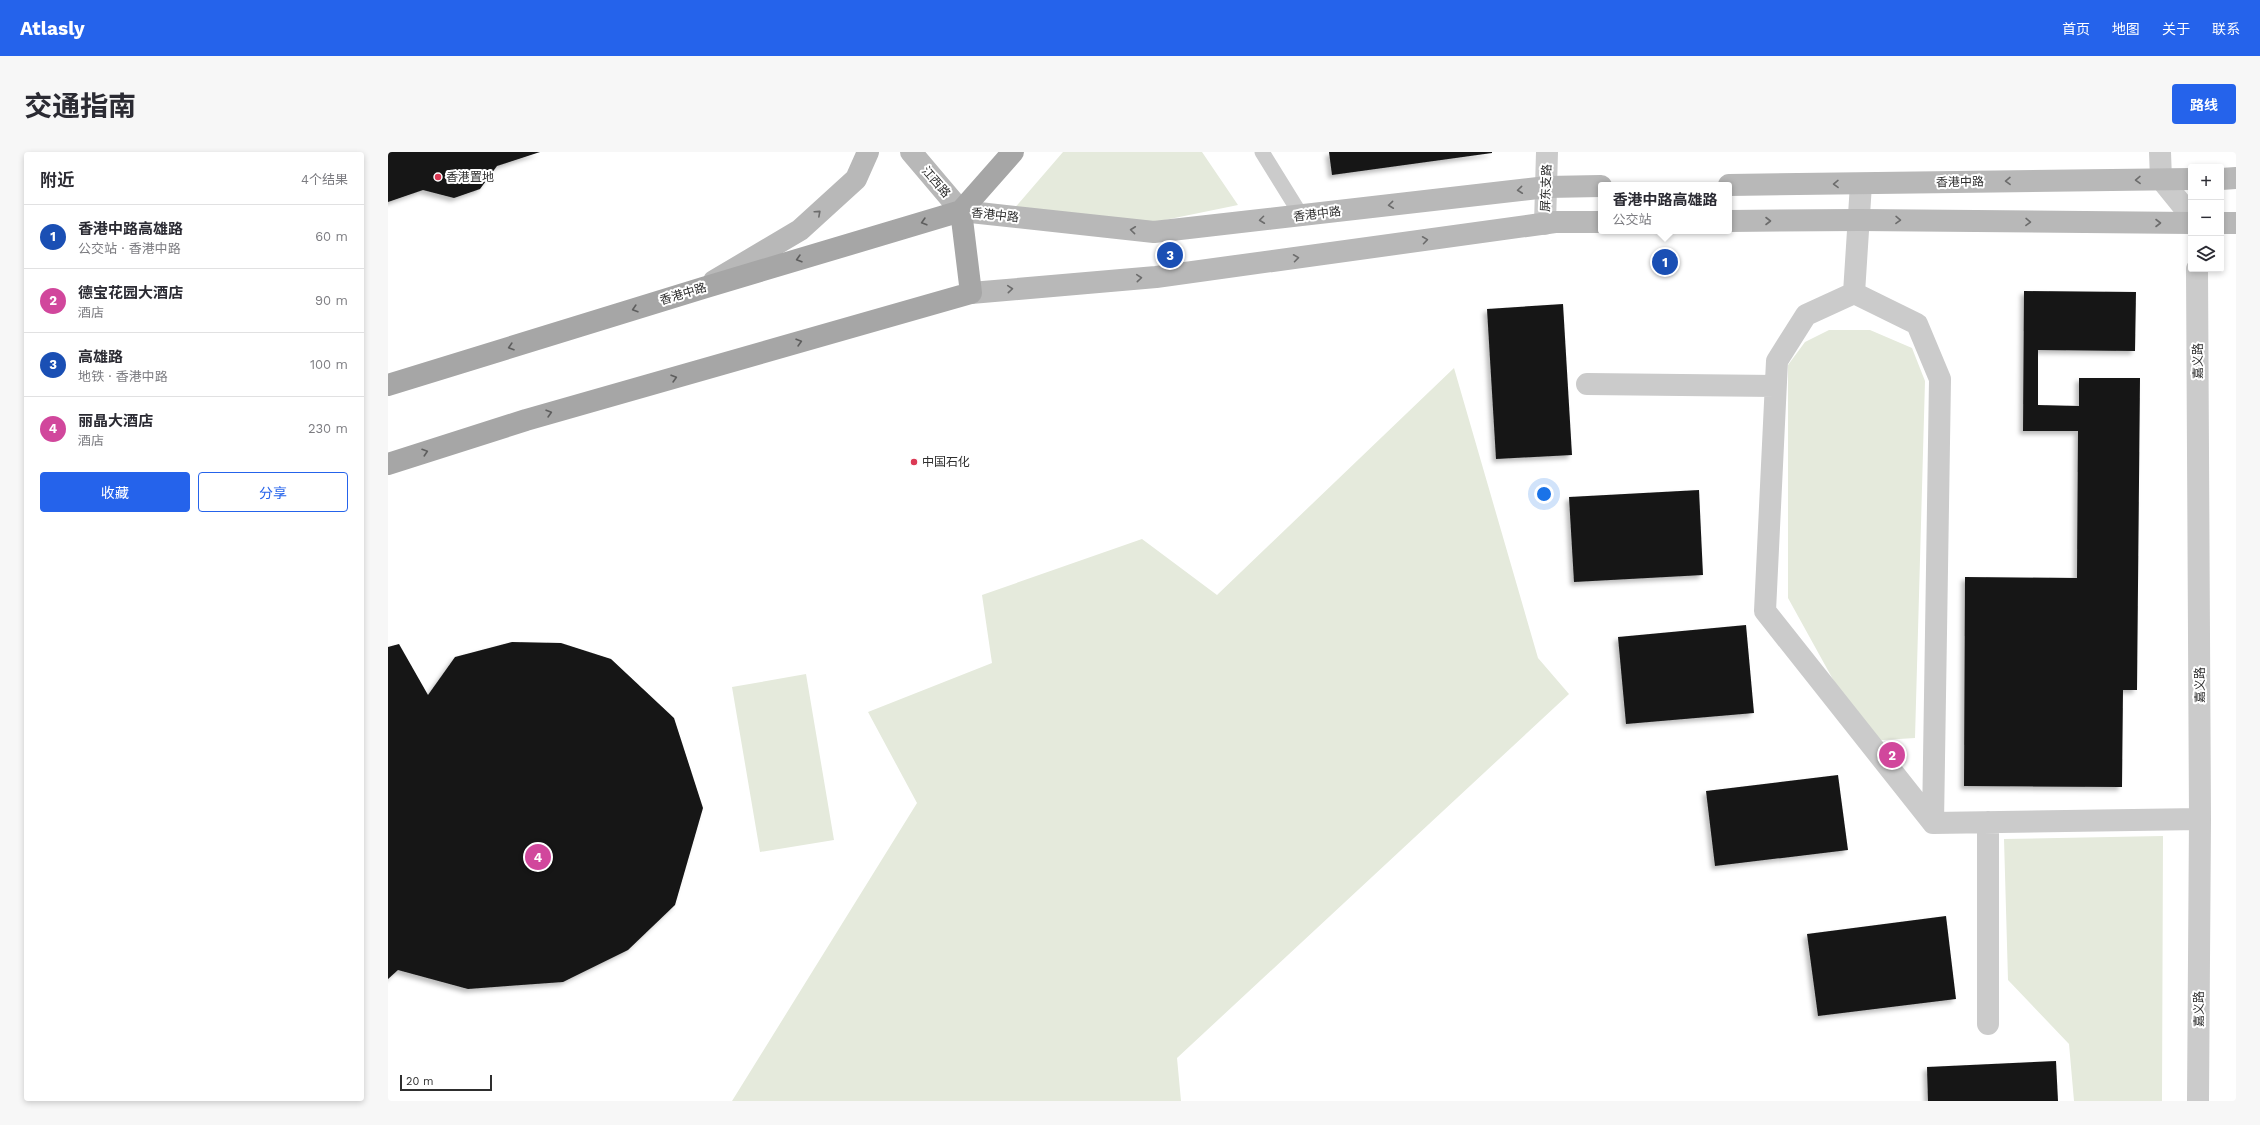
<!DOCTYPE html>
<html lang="zh">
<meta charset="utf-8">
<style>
:root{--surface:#fff;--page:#f7f7f7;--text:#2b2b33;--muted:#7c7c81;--line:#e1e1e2;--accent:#2563eb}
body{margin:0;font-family:"Work Sans","Noto Sans SC",sans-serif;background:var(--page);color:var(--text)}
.controls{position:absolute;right:12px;top:12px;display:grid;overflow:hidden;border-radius:4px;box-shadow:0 2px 6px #0003}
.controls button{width:36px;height:36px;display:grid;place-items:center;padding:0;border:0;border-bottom:1px solid var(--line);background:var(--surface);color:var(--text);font:20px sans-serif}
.scale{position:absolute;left:12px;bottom:10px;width:92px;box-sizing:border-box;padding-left:4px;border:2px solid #2e2e2e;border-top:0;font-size:11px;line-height:14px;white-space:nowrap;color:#2e2e2e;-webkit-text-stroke:3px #fff;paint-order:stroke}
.you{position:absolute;left:1156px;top:342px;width:14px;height:14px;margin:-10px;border:3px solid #fff;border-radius:50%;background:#1a73e8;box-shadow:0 0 0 6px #1a73e833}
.badge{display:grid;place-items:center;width:26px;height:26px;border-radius:50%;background:var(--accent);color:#fff;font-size:13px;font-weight:700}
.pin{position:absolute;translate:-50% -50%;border:2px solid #fff;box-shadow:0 1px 4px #0006}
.popup{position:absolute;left:1210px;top:30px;width:134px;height:52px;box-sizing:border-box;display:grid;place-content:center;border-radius:4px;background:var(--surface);filter:drop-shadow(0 1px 3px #0005);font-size:13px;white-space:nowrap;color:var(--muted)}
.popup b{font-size:15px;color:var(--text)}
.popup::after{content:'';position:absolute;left:50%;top:100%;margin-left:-8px;border:8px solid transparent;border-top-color:var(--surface)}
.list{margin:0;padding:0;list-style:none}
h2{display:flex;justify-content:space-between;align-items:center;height:52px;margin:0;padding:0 16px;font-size:17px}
h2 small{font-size:13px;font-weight:400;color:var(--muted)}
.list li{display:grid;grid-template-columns:26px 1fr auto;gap:12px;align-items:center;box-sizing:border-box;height:64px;padding:0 16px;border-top:1px solid var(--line)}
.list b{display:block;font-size:15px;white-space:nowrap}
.list p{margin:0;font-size:13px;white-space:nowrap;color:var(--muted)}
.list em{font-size:13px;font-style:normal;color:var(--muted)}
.actions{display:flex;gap:8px;padding:12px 16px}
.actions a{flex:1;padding:9px 0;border:1px solid var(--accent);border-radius:4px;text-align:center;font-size:14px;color:var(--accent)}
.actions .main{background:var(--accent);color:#fff}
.icon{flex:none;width:22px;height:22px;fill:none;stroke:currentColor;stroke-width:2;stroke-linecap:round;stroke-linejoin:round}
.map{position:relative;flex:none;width:1848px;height:949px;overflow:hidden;border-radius:4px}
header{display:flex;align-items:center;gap:24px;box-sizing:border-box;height:56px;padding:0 20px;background:var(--accent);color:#fff}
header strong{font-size:19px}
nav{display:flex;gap:22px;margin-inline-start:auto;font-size:14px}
.intro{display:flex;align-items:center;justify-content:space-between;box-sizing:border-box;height:96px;padding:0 24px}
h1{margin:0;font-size:28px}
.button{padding:10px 18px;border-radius:4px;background:var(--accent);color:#fff;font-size:14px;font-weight:700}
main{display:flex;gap:24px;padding:0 24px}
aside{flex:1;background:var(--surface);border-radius:4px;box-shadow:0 2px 6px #0003}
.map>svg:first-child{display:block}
.green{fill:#e5eadc}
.building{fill:#151515;filter:url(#shadow)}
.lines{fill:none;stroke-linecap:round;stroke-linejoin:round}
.lane{stroke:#cbcbcb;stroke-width:15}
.street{stroke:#cbcbcb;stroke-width:22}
.secondary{stroke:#b8b8b8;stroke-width:22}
.primary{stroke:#a6a6a6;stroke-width:22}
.oneway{stroke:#6c6c6c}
.oneway2{stroke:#5e5e5e}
.poi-dot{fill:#db3954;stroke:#fff;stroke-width:1.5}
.labels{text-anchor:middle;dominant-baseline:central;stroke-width:4;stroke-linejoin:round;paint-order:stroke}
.poi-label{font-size:12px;fill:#2e2e2e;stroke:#fff;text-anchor:start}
.street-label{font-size:12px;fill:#2e2e2e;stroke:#fff}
</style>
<header>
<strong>Atlasly</strong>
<nav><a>首页</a><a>地图</a><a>关于</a><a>联系</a></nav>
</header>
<div class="intro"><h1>交通指南</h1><a class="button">路线</a></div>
<main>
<aside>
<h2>附近<small>4个结果</small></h2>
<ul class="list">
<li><span class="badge" style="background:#1a4fb4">1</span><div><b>香港中路高雄路</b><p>公交站 · 香港中路</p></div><em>60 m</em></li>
<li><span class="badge" style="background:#d1479c">2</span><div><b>德宝花园大酒店</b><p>酒店</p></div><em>90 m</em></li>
<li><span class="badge" style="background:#1a4fb4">3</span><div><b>高雄路</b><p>地铁 · 香港中路</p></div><em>100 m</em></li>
<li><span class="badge" style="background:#d1479c">4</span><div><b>丽晶大酒店</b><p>酒店</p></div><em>230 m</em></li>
</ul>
<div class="actions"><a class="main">收藏</a><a>分享</a></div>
</aside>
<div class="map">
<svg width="1848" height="949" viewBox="0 0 1848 949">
<defs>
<filter id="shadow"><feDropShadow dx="-3.5" dy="3.5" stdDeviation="2" flood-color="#0004"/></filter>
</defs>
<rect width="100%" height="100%" fill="#fff"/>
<path class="green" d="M675,0H814L850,53L767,70L618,66Z
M1441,178H1482L1524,196L1537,229L1527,586L1479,589L1400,446V213L1417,190Z
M1066,216L1150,506L1181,542L789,906L793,949H344L529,651L480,560L604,511L594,443L754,387L829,443Z
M418,522L446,688L372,700L344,535Z
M1775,684L1774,949H1686L1681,892L1620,828L1616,687Z"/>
<path class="building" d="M0,0H152L109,14L92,37L66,46L35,38L0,50Z
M941,0H1104V1L944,23Z
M1636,139L1748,140L1747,199L1650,198V253L1691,254V226H1752L1749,538H1735L1734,635L1576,634L1577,425L1689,426L1690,279H1635Z
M1175,152L1184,303L1108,307L1099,157Z
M1311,338L1315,423L1186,430L1181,345Z
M1358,473L1366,561L1238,572L1230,485Z
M124,490L173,491L223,507L286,566L315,656L287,753L240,798L175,830L80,837L10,818L0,827V495L11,492L40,543L67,505Z
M1450,623L1460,698L1327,714L1318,639Z
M1558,764L1568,847L1430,864L1419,782Z
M1668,909L1670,949H1540L1539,915Z"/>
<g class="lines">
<path class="lane" d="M874,0L913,63"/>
<path class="street" d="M1772,0L1773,27L1803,64
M1473,32L1466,141L1418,163L1389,209L1377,459L1545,671L1812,667
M1157,72L1159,0
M1809,117L1812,667L1810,949
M1466,141L1529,172L1552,227L1545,671
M1199,232L1387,234
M1600,670V872"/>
<path class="secondary" d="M523,0L573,59L766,80L1159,35L1213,34
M1833,27L1848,26
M1341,33L1803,27
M1341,69L1471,68L1803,71
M1833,71H1848
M326,129L412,78L468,27L480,0
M583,141L768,125L1167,70H1213"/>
<path class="primary" d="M0,233L315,136L573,59
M0,312L138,268L583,141L573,59L625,0"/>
</g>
<defs><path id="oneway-chevron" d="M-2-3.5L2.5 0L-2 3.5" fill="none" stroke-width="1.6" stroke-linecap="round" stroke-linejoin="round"/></defs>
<g class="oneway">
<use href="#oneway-chevron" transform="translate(1750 28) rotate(179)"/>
<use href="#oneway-chevron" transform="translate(1620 29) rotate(179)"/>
<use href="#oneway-chevron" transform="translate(1448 32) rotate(179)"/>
<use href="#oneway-chevron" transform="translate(1132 38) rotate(174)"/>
<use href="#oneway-chevron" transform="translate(1003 53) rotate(174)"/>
<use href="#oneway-chevron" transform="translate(430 61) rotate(-42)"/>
<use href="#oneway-chevron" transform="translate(874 68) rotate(173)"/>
<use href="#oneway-chevron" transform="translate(1510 68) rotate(1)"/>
<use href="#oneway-chevron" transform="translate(1380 69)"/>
<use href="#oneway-chevron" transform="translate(1640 70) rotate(1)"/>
<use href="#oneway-chevron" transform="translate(1770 71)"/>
<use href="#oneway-chevron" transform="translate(745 78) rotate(-174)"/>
<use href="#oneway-chevron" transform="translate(1037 88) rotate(-8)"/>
<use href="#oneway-chevron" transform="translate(908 106) rotate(-8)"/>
<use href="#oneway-chevron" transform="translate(751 126) rotate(-5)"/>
<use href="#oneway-chevron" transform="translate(622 137) rotate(-5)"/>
</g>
<g class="oneway2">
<use href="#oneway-chevron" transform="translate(536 70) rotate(164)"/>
<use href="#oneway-chevron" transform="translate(411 107) rotate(164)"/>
<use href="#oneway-chevron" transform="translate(247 157) rotate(163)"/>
<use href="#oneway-chevron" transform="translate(411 190) rotate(-16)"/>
<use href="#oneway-chevron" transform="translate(123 195) rotate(163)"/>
<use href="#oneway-chevron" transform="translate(286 226) rotate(-16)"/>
<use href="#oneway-chevron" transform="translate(161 261) rotate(-16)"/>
<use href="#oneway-chevron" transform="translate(37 300) rotate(-18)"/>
</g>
<g class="poi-dot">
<circle cx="50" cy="25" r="4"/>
<circle cx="526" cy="310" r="4"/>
</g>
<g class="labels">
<g class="poi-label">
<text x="58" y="25">香港置地</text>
<text x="534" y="310">中国石化</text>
</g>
<g class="street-label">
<text transform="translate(548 30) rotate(49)">江西路</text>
<text transform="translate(1572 30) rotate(-1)">香港中路</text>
<text transform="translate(1158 36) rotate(-88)">屏东支路</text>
<text transform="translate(929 62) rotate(-7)">香港中路</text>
<text transform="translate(607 63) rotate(6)">香港中路</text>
<text transform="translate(295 142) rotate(-17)">香港中路</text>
<text transform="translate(1810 209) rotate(-90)">嘉义路</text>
<text transform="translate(1812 533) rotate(-90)">嘉义路</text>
<text transform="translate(1811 857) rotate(-90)">嘉义路</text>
</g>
</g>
</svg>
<div class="controls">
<button>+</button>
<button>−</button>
<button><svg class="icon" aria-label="layers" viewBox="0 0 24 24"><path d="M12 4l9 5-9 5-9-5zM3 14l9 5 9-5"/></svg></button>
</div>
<div class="scale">20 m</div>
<div class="you"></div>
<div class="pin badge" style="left:1277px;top:110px;background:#1a4fb4">1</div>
<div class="popup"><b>香港中路高雄路</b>公交站</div>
<div class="pin badge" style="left:1504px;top:603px;background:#d1479c">2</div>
<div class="pin badge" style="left:782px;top:103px;background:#1a4fb4">3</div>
<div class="pin badge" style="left:150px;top:705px;background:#d1479c">4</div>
</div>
</main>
